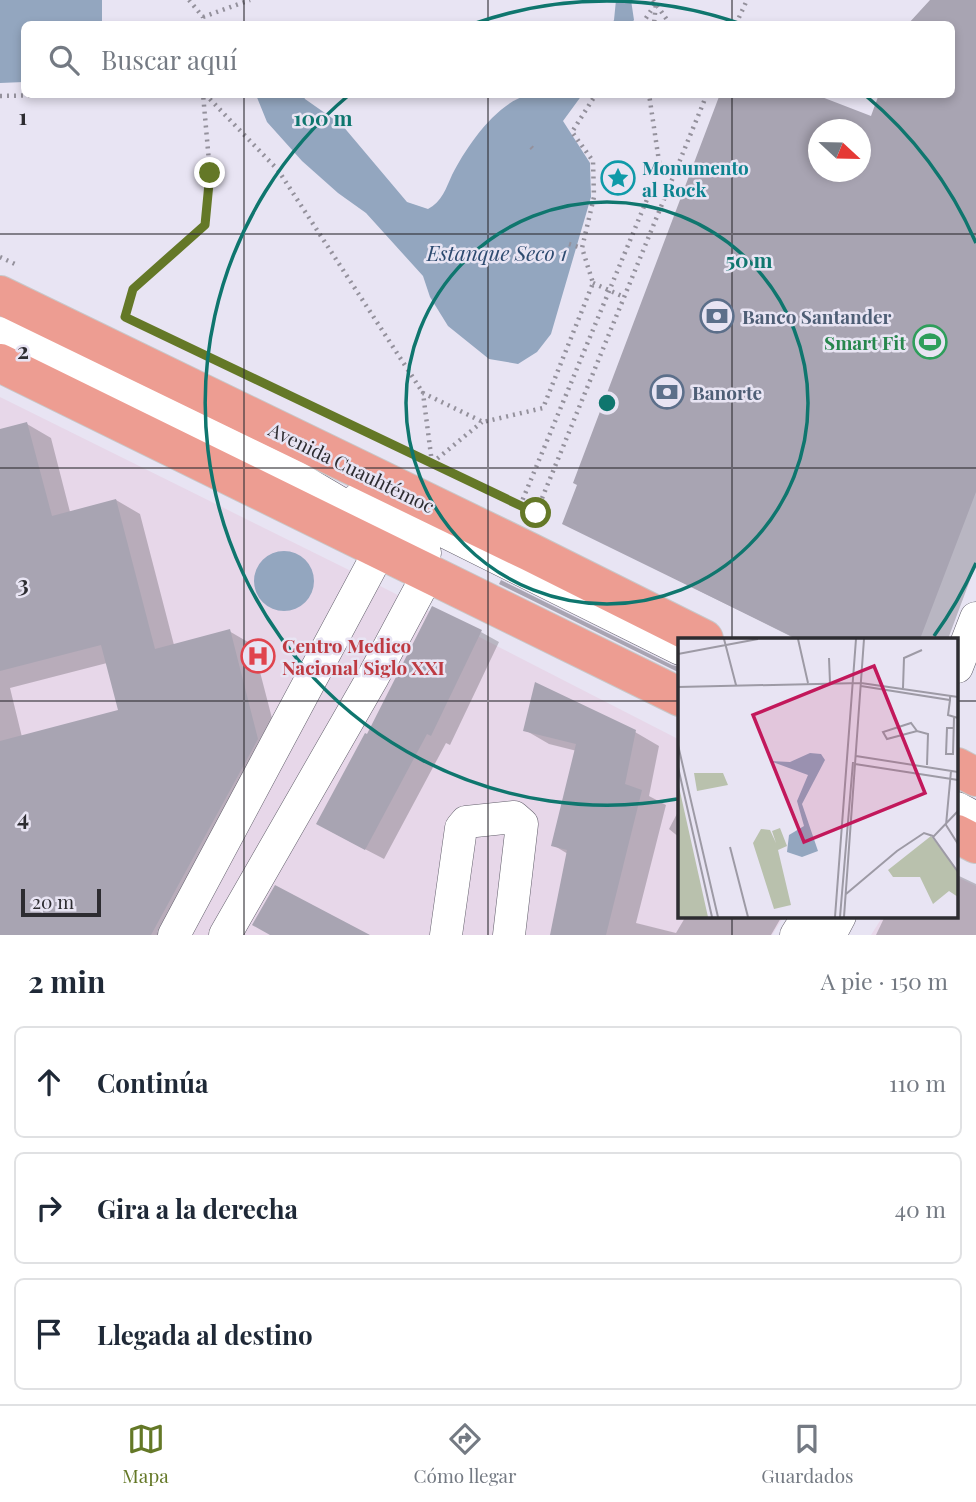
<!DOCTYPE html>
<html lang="es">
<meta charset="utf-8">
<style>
:root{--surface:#fff;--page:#f6f6f7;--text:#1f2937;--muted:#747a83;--line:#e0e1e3;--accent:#647827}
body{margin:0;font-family:"Playfair Display",serif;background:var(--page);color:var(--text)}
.compass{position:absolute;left:808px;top:119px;width:63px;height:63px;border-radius:50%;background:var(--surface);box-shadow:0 4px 10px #0003;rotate:112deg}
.scale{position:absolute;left:21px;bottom:18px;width:80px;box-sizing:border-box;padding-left:7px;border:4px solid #2d2c31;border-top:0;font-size:19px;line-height:24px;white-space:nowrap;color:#2d2c31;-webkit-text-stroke:5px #e8e4f3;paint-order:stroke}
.stop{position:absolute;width:21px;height:21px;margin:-16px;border:5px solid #647827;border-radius:50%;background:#fff}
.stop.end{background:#647827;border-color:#fff;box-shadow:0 2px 7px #0008}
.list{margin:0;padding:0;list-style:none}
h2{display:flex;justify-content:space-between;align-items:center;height:91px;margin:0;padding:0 28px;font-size:30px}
h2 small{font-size:23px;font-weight:400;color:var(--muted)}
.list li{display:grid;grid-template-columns:46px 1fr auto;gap:21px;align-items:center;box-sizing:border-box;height:112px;margin:0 14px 14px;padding:0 14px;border:2px solid var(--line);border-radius:10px}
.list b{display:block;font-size:26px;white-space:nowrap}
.list em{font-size:23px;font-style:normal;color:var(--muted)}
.icon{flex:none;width:38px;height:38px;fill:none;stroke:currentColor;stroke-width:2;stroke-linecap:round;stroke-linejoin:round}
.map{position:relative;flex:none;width:976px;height:935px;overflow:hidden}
.search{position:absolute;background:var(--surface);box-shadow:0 4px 10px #0003;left:21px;right:21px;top:21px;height:77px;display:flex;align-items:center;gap:18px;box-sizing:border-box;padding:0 24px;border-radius:10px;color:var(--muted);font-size:26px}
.sheet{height:469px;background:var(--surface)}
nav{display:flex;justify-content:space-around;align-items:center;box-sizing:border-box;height:98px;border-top:2px solid var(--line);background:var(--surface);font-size:19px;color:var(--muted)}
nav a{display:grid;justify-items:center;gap:4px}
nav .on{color:var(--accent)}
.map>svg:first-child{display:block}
.medical{fill:#e7d7e9}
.water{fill:#93a6bf}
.shadow{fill:#0003;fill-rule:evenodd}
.building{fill:#a8a4b2;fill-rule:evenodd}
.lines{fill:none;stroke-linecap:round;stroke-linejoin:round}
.minor-casing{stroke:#625f6b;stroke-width:33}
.major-casing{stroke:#c8c8c9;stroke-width:40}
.path{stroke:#94919c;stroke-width:4.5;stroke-dasharray:2 5;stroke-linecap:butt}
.minor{stroke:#fff;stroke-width:32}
.major{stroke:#ed9d92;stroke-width:38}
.route{stroke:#647827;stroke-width:9}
.grid{fill:none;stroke:#2d2c31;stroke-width:2;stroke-opacity:0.55}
.ring{fill:none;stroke:#0f766e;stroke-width:3.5}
.labels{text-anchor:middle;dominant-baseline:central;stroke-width:5;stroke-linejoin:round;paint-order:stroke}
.culture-label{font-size:19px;font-weight:bold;fill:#0d838f;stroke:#e8e4f3;text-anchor:start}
.service-label{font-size:19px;font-weight:bold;fill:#4e5e75;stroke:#e8e4f3;text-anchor:start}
.leisure-label{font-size:19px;font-weight:bold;fill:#27864d;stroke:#e8e4f3;text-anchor:end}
.street-label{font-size:19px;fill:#2d2c31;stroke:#e8e4f3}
.health-label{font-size:19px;font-weight:bold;fill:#be3a42;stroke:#e8e4f3;text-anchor:start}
.water-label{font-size:21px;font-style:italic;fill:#2d4b70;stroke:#e8e4f3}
.inset-road{fill:none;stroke:#9d9aa5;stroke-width:2}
.view{fill:#c2185b;fill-opacity:0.15;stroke:#c2185b;stroke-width:3.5}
.inset-edge{fill:none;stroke:#2d2c31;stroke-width:3.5}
.grid-label{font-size:23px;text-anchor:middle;font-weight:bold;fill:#2d2c31;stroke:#e8e4f3;stroke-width:5;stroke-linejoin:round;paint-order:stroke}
.centre{fill:#0f766e;stroke:#e8e4f3;stroke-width:3.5}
.ring-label{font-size:21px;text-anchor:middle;font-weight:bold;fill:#0f766e;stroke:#e8e4f3;stroke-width:5;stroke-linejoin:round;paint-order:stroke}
</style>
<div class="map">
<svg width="976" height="935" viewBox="0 0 976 935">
<rect width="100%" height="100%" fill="#e8e4f3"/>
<path class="medical" d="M0,397L351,571L680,740V916H784L772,935H0Z
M957,877L976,886V935H871L883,916H957Z"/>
<path class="water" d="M0,0H102V24H24V82L0,83Z
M616,0H631L634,20L631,24H612L614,20Z
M256,95H303L305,99L342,125L407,202L428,209C442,202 446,188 452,175C466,147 496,103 528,95C542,91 567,94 582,95L563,121L590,163L591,197L551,334L537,352L518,364L489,359L448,326L430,297L423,276L366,213L338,193L302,161L267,122Z
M254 581a30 30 0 1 1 60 0a30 30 0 1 1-60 0Z"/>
<path class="shadow" d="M934,0H976V564L948,639H796L564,523L722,94L872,118L951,94V24H912ZM818,130H860V172H818Z
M27,424L51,438L70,512L116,500L140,514L174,645L229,631L253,645L281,753L183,935H0V431ZM107,663L120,711L22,737L10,688Z
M481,632L499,642L450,745L446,743L384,859L336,834L368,737Z
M525,730L635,732L659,746L649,796L666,805L636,923L676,933L686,916H782L771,935H553L568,854L553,845L577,751L549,744Z
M680,808V838L669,829Z
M957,875L976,884V935H876L885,916H957Z"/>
<path class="building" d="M930,0H976V492L920,639H797L562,524L577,485L573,483L720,94H814L871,116L879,94H951V24H908ZM818,130H860V172H818Z
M27,422L52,516L116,499L155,649L230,629L258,739L151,935H0V741L118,710L101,645L0,671V429Z
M501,580L672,665L680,667V673L499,584Z
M432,606L482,630L431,736L427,734L365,850L316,824L365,733L367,734Z
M535,682L636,730L625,784L642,790L606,935H550L567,850L551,846L576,744L523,731Z
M275,885L370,935H270L252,925Z"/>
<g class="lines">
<defs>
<path id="minor" d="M0,333L296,477L425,553
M358,499L427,523L680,649
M957,667L976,618
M957,808L976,818
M174,935L380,550
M225,935L373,677L428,574
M446,935L461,828L466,822L514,817L522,824L509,935
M796,935L808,916
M830,935L840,916"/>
<path id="major" d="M0,295L530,552L704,639
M0,363L680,697
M957,767L976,777
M957,834L976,844"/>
</defs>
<use href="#minor" class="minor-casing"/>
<use href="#major" class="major-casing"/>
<path class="path" d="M189,0L203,17V24
M653,0L670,24
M203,17L250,0
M642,24L656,3L654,24
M736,24L747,0
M205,94L278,170L423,393
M0,96L94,94
M531,147L535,151
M569,244L582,248
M0,257L15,264
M593,283L624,297
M125,317L133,289L206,225L210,173L203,94
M184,345L536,513L707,94
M432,463L423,393L483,422L543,408L593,283L582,248L594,197L593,161L572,132L596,94
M432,463L482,422
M520,506L660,168L649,94"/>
<use href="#minor" class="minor"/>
<use href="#major" class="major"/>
</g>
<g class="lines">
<path class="route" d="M210,173L205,225L133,289L125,317L536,513"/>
</g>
<path class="grid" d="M244,0V24M488,0V24M732,0V24M244,94V935M488,94V935M732,94V639M0,234H976M0,468H976M0,701H680M957,701H976M732,916V935"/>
<g class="ring">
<circle cx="607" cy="403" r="201"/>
<path d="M976 563A402 402 0 0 1 934 636M677 799A402 402 0 0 1 349 95M473 24A402 402 0 0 1 741 24M865 95A402 402 0 0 1 976 243"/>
</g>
<defs>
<symbol id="sight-ring" viewBox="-11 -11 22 22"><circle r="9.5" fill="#e8e4f3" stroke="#0f9aa8" stroke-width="1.5"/><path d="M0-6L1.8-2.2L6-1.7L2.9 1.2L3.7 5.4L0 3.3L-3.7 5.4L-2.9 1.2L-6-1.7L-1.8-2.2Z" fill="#0f9aa8"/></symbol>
<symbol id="bank-ring" viewBox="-11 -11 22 22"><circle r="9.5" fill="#e8e4f3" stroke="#5c6f8a" stroke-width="1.5"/><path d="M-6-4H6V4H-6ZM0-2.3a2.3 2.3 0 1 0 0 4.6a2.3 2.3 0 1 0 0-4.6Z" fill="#5c6f8a"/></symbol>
<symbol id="stadium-ring" viewBox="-11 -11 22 22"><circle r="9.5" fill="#e8e4f3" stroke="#2e9e5b" stroke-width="1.5"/><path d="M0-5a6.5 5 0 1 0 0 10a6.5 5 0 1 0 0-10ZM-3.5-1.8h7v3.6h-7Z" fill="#2e9e5b"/></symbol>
<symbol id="hospital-ring" viewBox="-11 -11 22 22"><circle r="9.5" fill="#e8e4f3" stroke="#e0444e" stroke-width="1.5"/><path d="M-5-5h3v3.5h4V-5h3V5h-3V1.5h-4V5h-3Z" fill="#e0444e"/></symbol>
</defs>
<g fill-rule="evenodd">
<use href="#sight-ring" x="599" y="159" width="38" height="38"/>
<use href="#bank-ring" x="698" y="297" width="38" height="38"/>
<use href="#stadium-ring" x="911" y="323" width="38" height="38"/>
<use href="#bank-ring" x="648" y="373" width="38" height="38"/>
<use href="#hospital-ring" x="239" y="637" width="38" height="38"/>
</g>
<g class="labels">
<g class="culture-label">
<text x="642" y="167">Monumento<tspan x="642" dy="22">al Rock</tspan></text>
</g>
<g class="service-label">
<text x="742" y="316">Banco Santander</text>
<text x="692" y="392">Banorte</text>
</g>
<g class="leisure-label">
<text x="906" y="342">Smart Fit</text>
</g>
<g class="street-label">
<text transform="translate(352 467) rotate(26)">Avenida Cuauhtémoc</text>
</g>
<g class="health-label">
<text x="282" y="645">Centro Medico<tspan x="282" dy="22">Nacional Siglo XXI</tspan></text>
</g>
<g class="water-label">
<text x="497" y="252">Estanque Seco 1</text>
</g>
</g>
<g transform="translate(678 638)">
<rect width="280" height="280" fill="#e8e4f3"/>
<path d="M16,135H45L50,147L19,153ZM0,149H1L30,279H0ZM102,190L109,208L100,212L113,267L96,271L75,205L83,191L92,192L98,205L94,193ZM253,198L280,233V259L271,253L255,266L242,239H215L210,232Z" fill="#b9c1ad"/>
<path d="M132,115L143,116L147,122L124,166L140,213L124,219L109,214L111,197L126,188L119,163L130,137L92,123L112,124Z" fill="#93a6bf"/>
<path class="inset-road" d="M46,1L58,47M120,1L130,45M0,16L80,1M151,20L152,45M183,48L272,62V58M0,49L183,45L280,59M225,50L226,20L244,12M272,62L270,77L280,80M275,90H269L268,116H275L276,79M239,93L233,85L205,94L209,101L239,93L250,96L249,127M0,107L40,279M178,118L280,134M177,126L280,142M0,129L34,279M273,133L268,187L280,206M280,173L255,199L280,234M52,209L70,279M168,256L219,213L246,195L255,198M157,279L178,1M162,279L175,124M166,279L186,1"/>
<path class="view" d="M196,28L247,155L126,204L75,77Z"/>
<rect width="280" height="280" class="inset-edge"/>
</g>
<g class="grid-label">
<text x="23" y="125">1</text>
<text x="23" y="359">2</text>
<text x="23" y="592">3</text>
<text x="23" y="826">4</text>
</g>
<circle cx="607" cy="403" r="10" class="centre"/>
<g class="ring-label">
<text x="323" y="126">100 m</text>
<text x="749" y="268">50 m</text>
</g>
</svg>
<svg class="compass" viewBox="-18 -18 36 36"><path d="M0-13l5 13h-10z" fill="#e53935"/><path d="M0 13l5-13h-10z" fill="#747a83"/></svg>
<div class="scale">20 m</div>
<div class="stop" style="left:536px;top:513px"></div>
<div class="stop end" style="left:210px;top:173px"></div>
<div class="search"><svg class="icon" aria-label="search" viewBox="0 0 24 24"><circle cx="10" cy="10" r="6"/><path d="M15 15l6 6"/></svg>Buscar aquí</div>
</div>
<section class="sheet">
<h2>2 min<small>A pie · 150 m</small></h2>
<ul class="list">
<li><svg class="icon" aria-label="ahead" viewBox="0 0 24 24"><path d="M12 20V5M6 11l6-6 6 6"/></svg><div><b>Continúa</b></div><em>110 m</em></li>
<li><svg class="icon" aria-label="right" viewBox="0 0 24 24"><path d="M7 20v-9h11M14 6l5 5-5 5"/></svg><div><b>Gira a la derecha</b></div><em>40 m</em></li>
<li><svg class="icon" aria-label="arrive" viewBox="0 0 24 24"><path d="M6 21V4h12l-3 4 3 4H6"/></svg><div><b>Llegada al destino</b></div></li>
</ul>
</section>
<nav>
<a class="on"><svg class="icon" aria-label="map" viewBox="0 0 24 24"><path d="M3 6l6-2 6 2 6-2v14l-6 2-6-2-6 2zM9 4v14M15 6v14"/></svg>Mapa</a>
<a><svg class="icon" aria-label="directions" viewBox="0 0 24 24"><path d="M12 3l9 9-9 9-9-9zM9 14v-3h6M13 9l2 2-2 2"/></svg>Cómo llegar</a>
<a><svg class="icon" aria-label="saved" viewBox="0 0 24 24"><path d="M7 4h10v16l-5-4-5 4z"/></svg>Guardados</a>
</nav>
